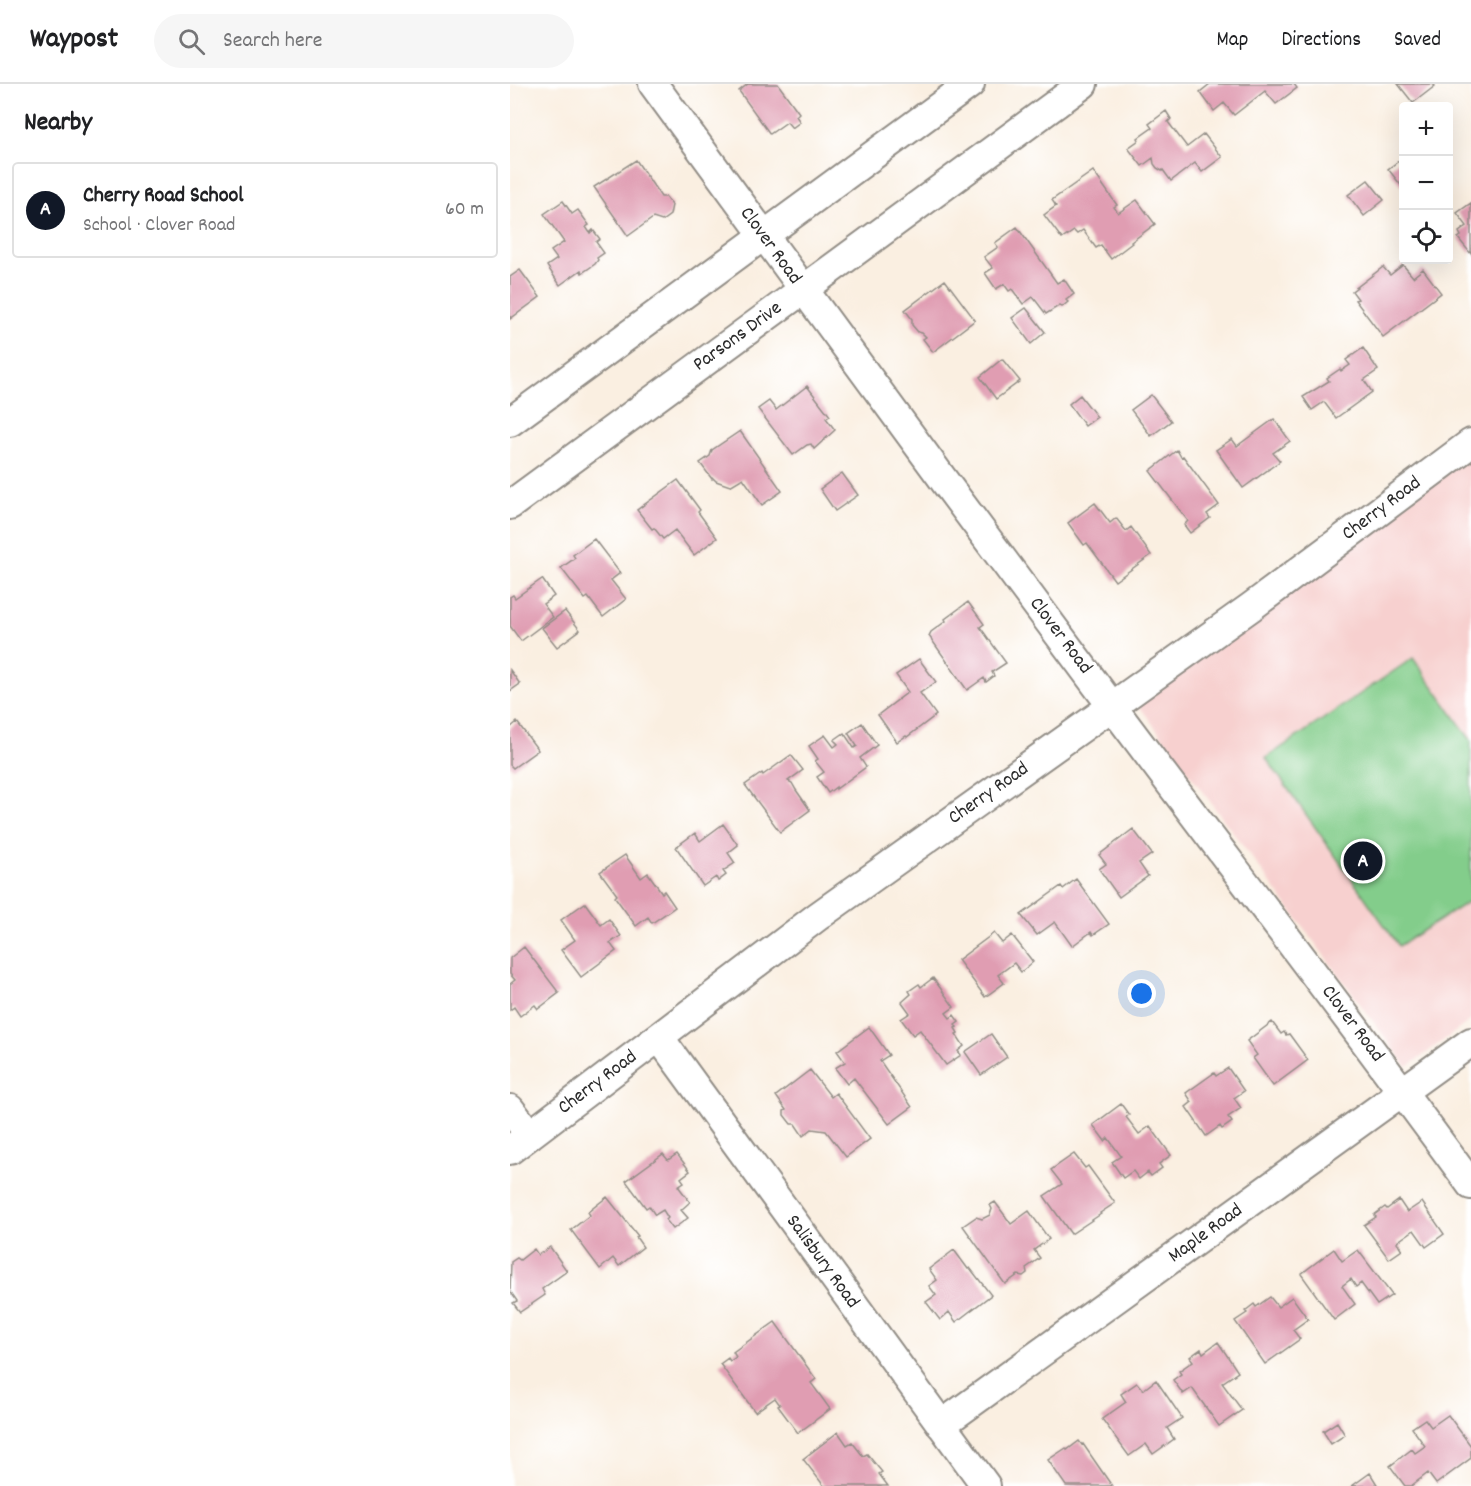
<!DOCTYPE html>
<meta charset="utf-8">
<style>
:root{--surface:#fff;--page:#f6f6f6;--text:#202124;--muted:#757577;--line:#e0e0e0;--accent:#111827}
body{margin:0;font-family:Dekko,sans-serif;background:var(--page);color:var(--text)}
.controls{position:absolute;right:18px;top:18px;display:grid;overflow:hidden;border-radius:6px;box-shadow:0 6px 24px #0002}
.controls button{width:54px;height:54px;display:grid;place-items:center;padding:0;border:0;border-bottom:2px solid var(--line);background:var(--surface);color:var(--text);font:30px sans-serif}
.you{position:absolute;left:632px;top:910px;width:21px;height:21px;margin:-15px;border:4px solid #fff;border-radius:50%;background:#1a73e8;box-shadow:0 0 0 9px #1a73e833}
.badge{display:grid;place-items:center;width:39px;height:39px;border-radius:50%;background:var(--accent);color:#fff;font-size:20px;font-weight:700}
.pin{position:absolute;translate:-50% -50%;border:3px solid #fff;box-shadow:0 2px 6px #0006}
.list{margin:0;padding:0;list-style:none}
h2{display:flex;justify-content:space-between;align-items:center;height:78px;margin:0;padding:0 24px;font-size:26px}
h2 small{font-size:20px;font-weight:400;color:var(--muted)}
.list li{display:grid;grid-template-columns:39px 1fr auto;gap:18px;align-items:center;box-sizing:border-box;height:96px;margin:0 12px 12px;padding:0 12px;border:2px solid var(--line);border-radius:6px}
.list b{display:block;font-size:22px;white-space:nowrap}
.list p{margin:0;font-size:20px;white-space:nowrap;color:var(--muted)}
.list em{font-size:20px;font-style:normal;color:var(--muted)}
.icon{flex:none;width:33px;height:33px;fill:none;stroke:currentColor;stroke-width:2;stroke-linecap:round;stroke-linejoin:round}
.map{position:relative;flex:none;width:961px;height:1402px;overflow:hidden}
header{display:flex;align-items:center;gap:36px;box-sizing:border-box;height:84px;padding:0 30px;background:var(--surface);border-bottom:2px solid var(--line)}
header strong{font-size:28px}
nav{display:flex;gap:33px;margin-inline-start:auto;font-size:21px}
.search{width:420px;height:54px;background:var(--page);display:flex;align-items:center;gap:15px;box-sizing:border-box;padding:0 21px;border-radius:33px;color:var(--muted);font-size:22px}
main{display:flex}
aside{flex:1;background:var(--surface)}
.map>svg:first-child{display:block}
.built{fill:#f7d0cf}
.green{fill:#83cd8b;stroke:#577c5b;stroke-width:1.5}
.building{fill:#e09db2}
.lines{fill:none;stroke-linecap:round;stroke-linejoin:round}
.minor-casing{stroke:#928d86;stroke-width:32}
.minor{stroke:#fff;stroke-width:28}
.labels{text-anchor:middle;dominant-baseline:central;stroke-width:6;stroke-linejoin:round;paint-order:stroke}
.street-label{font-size:20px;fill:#2b2b2b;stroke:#fff}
</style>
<header>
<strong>Waypost</strong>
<div class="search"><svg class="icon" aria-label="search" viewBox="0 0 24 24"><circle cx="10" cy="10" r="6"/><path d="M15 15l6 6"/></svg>Search here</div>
<nav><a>Map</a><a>Directions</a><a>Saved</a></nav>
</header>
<main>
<aside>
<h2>Nearby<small></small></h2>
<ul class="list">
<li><span class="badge">A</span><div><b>Cherry Road School</b><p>School · Clover Road</p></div><em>60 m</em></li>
</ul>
</aside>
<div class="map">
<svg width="961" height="1402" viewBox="0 0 961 1402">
<rect width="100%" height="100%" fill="#fff"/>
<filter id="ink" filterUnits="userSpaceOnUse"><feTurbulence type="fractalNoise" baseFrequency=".0167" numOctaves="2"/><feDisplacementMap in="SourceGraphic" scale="12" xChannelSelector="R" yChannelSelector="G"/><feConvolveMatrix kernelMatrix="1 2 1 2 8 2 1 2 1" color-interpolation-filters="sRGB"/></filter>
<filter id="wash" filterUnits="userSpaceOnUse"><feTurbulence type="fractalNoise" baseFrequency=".008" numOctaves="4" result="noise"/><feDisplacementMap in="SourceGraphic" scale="24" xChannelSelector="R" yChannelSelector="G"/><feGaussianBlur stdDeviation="1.35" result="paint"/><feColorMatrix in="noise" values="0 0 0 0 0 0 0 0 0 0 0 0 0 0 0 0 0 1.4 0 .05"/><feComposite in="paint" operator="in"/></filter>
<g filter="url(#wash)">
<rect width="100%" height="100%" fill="#faefe1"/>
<path class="built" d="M961,371V936L897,983L627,619Z"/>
<path class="green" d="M903,574L961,656V816L889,862L756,674Z"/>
<g id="blocks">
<path class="building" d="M238,0H268L289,29L286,32L290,38L282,44L277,38L260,50L229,7Z
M700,0H784L787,4L766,20L755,7L724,31L714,19L704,27L690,8Z
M888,0H923L925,2L903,19Z
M656,27L661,35L658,38L677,63L694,50L712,73L692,88L685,79L661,97L653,86L652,87L647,84L644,80L643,74L632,82L618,64L629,56L628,54L642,44L639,40Z
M894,73V105L878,85Z
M126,76L151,113H156L162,121L160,131L152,137L143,134L118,152L84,103Z
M583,87L607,121L604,123L608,129L627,116L645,140L621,158L622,159L601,175L591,161L586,164L573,146L567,150L564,147L552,155L534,131L546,122L542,116Z
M858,96L874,116L854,132L838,111Z
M53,117L62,130L68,126L79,141L76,143L80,149L83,146L90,155L86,158L94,169L87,174L88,176L85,180L72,189L71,186L50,201L37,182L47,175L41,167L54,158L34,130Z
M961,119V170L948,154L951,152L949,148L957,142L947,129Z
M507,143L547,199L554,195L564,210L556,216L558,218L552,223L550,221L536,230L523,213L513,220L502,205L499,207L494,200L486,205L475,189L483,184L474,173L488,163L485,159Z
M893,181L903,193L913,185L931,209L873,253L845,216L848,215L842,207L873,183L880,191Z
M10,186L30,213L0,235V193Z
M435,196L465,236L423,268L413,255L416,253L412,249L408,248L402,241V235L395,226Z
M516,224L535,248L521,260L502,234Z
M853,264L868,286L854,296L862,308L826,334L814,318L802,326L793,313L819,297L817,294L830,285L831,287L840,281L836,276Z
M492,275L510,297L486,315L470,293Z
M297,302L320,332L316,334L325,346L304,365L301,360L297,361L283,371L248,325L259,317L266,326Z
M570,311L587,333L575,342L559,320Z
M641,311L661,337L641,352L621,326Z
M764,335L780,357L763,369L770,377L733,404L706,366L722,355L727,362Z
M230,347L272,407L252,421L233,394L220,402L206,397L203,394L202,395L190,379L200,372L202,366Z
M667,366L671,373L673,372L709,421L697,430L700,434L680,449L674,441L678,437L640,387Z
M332,389L348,411L325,427L310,405Z
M168,396L190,426L188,428L207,454L184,471L165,446L153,455L144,444L142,445L127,426Z
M585,419L600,439L606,434L616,447L621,443L641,471L605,497L577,459L574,461L558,439Z
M84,455L110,489L101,496L116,515L93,533L78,513L75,515L51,484L65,474L63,471Z
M32,495L44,512L33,520L43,533L11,557L0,542V513L3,511L5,514Z
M458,518L474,540L470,543L496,579L482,588L484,592L476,598L474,594L457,606L419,552L421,548L436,537L435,535Z
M55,527L70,546L47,563L32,544Z
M409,575L426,598L410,609L426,631L397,653L396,652L387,658L368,631L398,608L386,591Z
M0,586L10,600L0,607Z
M7,638L28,666L3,684L0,681V644Z
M352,639L367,661L350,674L356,683L326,705V703L318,709L307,693L314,688L305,677L308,675L299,662L315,651L324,663L328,660L324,656L334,649L344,664L347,662L338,649Z
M281,671L293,686L278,697L282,699L286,706L300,726L270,748L235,701L252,689L253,691Z
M213,740L228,761L218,769L225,779L213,787L216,791L208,797L206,793L193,802L166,763L185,749L190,757Z
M623,745L642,770L629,779L638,792L609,813L589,785L596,780L589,771Z
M115,771L131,794L138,789L152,809L154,807L165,823L142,839L138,833L126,842L105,813L107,811L90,788Z
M566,795L599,840L583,851L581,848L562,862L545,838L527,851L511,831L551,802L553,805Z
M75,819L91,841L99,835L111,852L100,859L106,867L71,893L51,866L65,856L51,836Z
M484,849L492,859L502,851L523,878L511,888L504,879L488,891L494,899L475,913L448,876Z
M14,863L49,909L28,925L25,921L10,932L4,923L0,926V900L5,896L0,890V874Z
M423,894L444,923L436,929L440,934L444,931L449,938L445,941L447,943L445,944L448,949L446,950L454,962L448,967L451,971L436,981L410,946L403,951L391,935L400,929L392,918L401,910L399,907L409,900L411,903Z
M762,938L771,950L774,948L776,951L779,950L798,976L763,1002L743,974L747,971L737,957Z
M359,943L379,971L370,977L402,1023L379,1040L344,994L337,1000L325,984L335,978L327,967Z
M481,950L497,973L471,991L455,968Z
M718,984L734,1007L724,1014L731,1024L718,1033L722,1038L712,1045L710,1042L696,1052L676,1023L682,1018L676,1009L704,989L706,992Z
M300,986L321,1013L326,1009L360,1055L336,1073L316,1047L302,1045L293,1052L285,1040H281L274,1031V1027L276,1026L266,1012Z
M611,1020L619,1031L616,1033L629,1050L640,1042L661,1071L649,1080L652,1084L641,1092L638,1088L629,1095L623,1087L613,1094L602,1078L611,1072L598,1054L595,1057L583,1041Z
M153,1070L158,1076L167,1070L180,1087L171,1094L174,1098L168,1102L180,1118L171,1126L178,1134L163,1145L156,1136L158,1134L153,1126L145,1131L139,1122L136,1124L116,1097Z
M564,1070L575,1084L578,1082L605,1119L590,1129L591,1130L561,1150L534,1112L552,1100L541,1086Z
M97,1113L128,1152L126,1153L133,1163L109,1182L103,1174L90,1185L61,1146L80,1131L78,1128Z
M889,1116L897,1128L912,1118L934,1150L916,1163L904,1146L887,1158L892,1166L879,1175L854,1141L866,1133L864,1131L875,1123L877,1125Z
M485,1118L501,1140L519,1127L539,1155L524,1166L530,1174L516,1184L517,1189L513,1192L508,1191L495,1200L453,1142L466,1133L472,1135L480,1131L482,1125L480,1121Z
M40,1163L57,1187L32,1205L35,1211L10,1228L3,1219L7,1217L0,1207L1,1178L7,1174L10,1176L24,1165L28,1171Z
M824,1165L832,1177L848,1166L882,1211L867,1221L851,1199L846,1203L841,1195L832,1202L845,1220L824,1236L791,1190Z
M444,1166L458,1185L460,1184L481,1211L446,1238L439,1228L430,1236L416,1218L426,1211L419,1202L427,1196L419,1185Z
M760,1213L768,1223L782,1213L798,1235L783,1246L790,1255L755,1280L725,1237L737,1229L735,1227L744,1220L746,1223Z
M265,1238L306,1295L301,1299L320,1325L288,1349L268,1322L270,1321L265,1314L245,1328L210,1280L218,1274L220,1277L226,1273L223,1268Z
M708,1258L728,1288L712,1299L732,1326L709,1342L682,1304L673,1310L663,1296L671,1290L669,1287L683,1277L680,1273L691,1265L693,1269Z
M646,1296L672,1334L657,1344L664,1355L643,1370L636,1360L619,1372L592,1335L616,1318L611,1310L627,1299L633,1306Z
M938,1331L961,1362V1374L926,1400L918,1389L901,1402H895L880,1382L902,1365L905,1369L915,1362L902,1344L915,1335L921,1343Z
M827,1338L835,1351L821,1360L813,1347Z
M328,1348L337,1361L342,1358L353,1372L357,1370L372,1388L369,1390L378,1402H314L293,1375Z
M569,1357L572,1361L573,1360L602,1402H556L538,1376L556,1364L557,1366Z
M860,1389L868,1402H842Z"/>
</g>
</g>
<g filter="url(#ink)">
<use href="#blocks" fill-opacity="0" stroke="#928d86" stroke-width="1.5"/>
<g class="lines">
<defs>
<path id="minor" d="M143,0C294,208 447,415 601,621C721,781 843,939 961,1101
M0,338L460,0
M0,421L573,0
M149,953L476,1402
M0,1025L20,1051
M0,1066L307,833L741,523L961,359
M431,1341L961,958"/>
</defs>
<use href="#minor" class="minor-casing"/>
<use href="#minor" class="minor"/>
</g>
</g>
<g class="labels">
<g class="street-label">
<text transform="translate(260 162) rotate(54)">Clover Road</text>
<text transform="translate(228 253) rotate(-36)">Parsons Drive</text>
<text transform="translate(872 425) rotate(-37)">Cherry Road</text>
<text transform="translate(550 552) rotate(53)">Clover Road</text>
<text transform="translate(479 710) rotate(-35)">Cherry Road</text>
<text transform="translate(842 940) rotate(53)">Clover Road</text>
<text transform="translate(88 999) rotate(-37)">Cherry Road</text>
<text transform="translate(696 1150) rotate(-36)">Maple Road</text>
<text transform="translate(312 1178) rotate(54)">Salisbury Road</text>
</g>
</g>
</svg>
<div class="controls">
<button>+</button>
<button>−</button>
<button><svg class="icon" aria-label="locate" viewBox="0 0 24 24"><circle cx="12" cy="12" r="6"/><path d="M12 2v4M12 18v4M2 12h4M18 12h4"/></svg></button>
</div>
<div class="you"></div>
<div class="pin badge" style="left:853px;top:777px">A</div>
</div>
</main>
